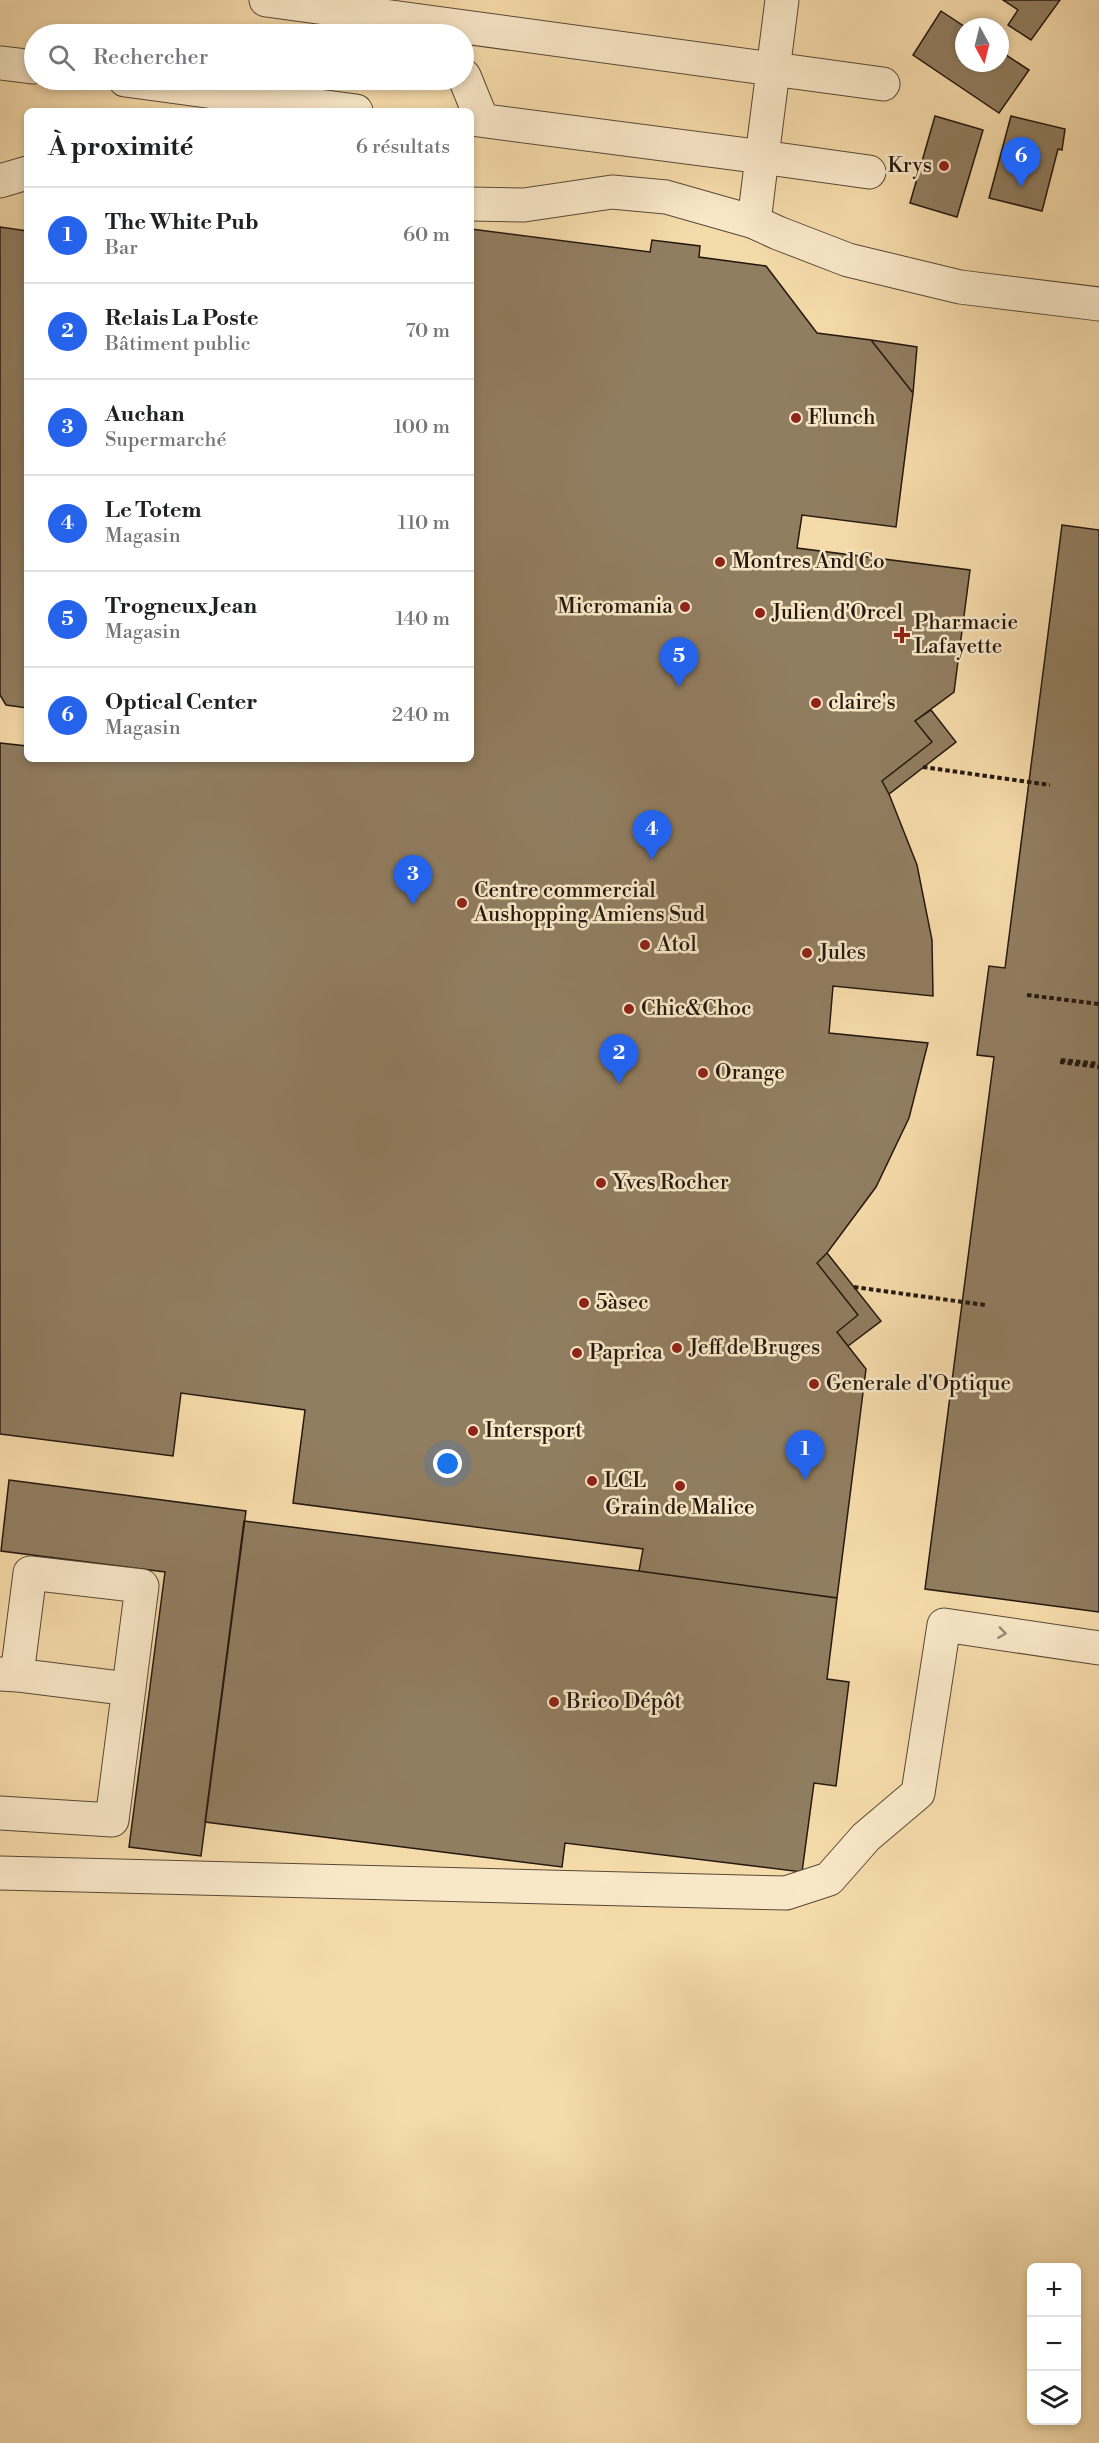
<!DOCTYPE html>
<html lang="fr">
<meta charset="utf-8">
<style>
:root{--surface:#fff;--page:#f6f6f6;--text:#202124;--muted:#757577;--line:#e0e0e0;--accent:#2563eb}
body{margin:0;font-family:"Libre Bodoni",serif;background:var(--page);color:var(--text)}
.controls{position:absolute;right:18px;bottom:18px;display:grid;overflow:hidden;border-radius:9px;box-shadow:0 3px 9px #0003}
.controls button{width:54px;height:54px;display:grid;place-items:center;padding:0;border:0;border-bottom:2px solid var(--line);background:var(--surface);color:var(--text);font:30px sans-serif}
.compass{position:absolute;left:955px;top:18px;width:54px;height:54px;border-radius:50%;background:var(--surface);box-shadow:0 3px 9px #0003;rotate:173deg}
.you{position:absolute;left:448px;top:1464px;width:21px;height:21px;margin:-15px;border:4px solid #fff;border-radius:50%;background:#1a73e8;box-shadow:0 0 0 9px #1a73e833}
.badge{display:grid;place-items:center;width:39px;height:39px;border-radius:50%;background:var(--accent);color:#fff;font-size:20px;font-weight:700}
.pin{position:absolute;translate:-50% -50px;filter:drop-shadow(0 2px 3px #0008)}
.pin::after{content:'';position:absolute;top:32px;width:21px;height:18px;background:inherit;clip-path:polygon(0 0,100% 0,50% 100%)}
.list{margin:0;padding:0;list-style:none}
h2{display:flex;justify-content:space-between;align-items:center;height:78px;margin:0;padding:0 24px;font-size:26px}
h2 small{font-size:20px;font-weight:400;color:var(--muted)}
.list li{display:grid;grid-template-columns:39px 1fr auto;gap:18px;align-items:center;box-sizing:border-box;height:96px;padding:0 24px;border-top:2px solid var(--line)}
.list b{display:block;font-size:22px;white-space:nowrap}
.list p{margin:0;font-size:20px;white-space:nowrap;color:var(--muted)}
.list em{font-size:20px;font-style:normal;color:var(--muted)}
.icon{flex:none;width:33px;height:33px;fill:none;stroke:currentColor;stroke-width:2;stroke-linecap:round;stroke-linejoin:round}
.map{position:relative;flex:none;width:1099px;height:2443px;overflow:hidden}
.search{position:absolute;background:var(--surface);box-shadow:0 3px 9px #0003;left:24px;top:24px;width:450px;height:66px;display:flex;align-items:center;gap:15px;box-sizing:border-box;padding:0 21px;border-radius:33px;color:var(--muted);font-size:22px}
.panel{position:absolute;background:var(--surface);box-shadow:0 3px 9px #0003;left:24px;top:108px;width:450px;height:654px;border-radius:9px}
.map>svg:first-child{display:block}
.building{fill:#917d60;stroke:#241810;stroke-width:1.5}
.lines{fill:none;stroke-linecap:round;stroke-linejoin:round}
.minor-casing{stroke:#584936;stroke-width:35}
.path{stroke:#241810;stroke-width:4;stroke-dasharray:4.5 3;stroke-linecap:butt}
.minor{stroke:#f9e8c8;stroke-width:33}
.oneway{stroke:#998a75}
.poi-dot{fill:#8f2418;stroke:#f9e8c8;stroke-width:2}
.labels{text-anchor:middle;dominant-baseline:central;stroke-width:5;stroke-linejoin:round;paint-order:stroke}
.poi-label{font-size:21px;fill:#241810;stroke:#f9e8c8;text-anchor:start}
</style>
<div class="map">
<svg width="1099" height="2443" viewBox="0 0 1099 2443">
<rect width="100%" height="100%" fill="#f6dbaa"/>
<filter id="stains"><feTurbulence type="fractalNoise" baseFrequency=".00333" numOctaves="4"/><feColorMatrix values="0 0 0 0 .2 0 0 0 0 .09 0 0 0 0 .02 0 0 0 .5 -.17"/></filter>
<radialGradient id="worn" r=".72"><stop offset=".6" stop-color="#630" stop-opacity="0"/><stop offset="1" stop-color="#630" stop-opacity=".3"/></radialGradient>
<path class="building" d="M1003,0H1060L1031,40L1008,25L1018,10Z
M941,11L965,27L964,63H1000V51L1029,70L999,113L913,55Z
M372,80H399L398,88L372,85Z
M935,116L983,130L957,217L910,203Z
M1011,116L1065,129L1062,150L1058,149L1042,211L989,198Z
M0,227L27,231V708L6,705L0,695Z
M471,229L650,252L652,240L700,246L699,257L766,266L817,333L871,340L913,393L896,527L802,515L797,548L970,570L954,692L915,721L932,742L882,781L889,794L917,865L932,940L933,996L833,986L829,1033L928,1043L909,1118L876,1187L827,1253L817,1263L858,1315L837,1332L866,1369L837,1598L639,1571L643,1549L293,1503L305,1410L181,1393L173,1456L0,1434V743L27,746V759H471Z
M871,340L917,347L913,393Z
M1062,525L1099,530V1612L925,1589L994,1057L977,1055L989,966L1005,968Z
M931,710L956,742L889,794L882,781L932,742L915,721Z
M827,1253L881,1321L848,1346L837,1332L858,1315L817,1263Z
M9,1480L246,1511L201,1856L129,1847L165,1572L1,1551Z
M244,1521L639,1571L837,1598L827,1679L849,1682L836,1786L814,1783L802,1872L565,1843L562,1867L205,1822Z"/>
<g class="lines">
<defs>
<path id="minor" d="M266,0L883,84
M782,0L762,157L869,172
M0,63L34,67
M464,76L482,120
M125,80L356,111
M471,119L762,157L754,222
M0,181L27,173
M471,204L524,205L612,192L666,197L754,222L778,233L848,260L960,287L1099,304
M0,1674L17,1675L30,1573L142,1586L112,1820L0,1813
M17,1675L129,1689
M0,1873L786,1893L829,1879L866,1837L918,1793L944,1625L1099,1648"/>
</defs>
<use href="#minor" class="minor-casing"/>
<path class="path" d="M923,767L1050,785
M1027,995L1099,1004
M1061,1060L1099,1064
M1060,1062L1099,1067
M854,1287L985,1305"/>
<use href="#minor" class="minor"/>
</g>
<defs><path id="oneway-chevron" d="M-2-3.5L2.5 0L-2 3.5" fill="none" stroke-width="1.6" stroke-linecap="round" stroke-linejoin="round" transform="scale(1.5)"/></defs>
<use class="oneway" href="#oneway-chevron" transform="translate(1002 1633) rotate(8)"/>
<g class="poi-dot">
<circle cx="944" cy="166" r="6"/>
<circle cx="796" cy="418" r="6"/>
<circle cx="720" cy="562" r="6"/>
<circle cx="685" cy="607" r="6"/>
<circle cx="760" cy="613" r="6"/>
<path d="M899 626h6v6h6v6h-6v6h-6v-6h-6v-6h6z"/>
<circle cx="816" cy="703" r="6"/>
<circle cx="462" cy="903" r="6"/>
<circle cx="645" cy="945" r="6"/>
<circle cx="807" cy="953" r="6"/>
<circle cx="629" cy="1009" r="6"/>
<circle cx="703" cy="1073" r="6"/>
<circle cx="601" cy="1183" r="6"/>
<circle cx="584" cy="1303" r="6"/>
<circle cx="677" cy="1348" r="6"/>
<circle cx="577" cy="1353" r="6"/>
<circle cx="814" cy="1384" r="6"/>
<circle cx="473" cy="1431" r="6"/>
<circle cx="592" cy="1481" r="6"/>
<circle cx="680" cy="1486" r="6"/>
<circle cx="554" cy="1702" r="6"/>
</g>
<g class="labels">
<g class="poi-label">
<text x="932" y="166" text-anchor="end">Krys</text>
<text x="808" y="418">Flunch</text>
<text x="732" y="562">Montres And Co</text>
<text x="673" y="607" text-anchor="end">Micromania</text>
<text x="772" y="613">Julien d'Orcel</text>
<text x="914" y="623">Pharmacie<tspan x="914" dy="24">Lafayette</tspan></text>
<text x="828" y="703">claire's</text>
<text x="474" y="891">Centre commercial<tspan x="474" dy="24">Aushopping Amiens Sud</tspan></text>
<text x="657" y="945">Atol</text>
<text x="819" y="953">Jules</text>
<text x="641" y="1009">Chic&amp;Choc</text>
<text x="715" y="1073">Orange</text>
<text x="613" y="1183">Yves Rocher</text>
<text x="596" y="1303">5àsec</text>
<text x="689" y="1348">Jeff de Bruges</text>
<text x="589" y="1353">Paprica</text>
<text x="826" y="1384">Generale d'Optique</text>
<text x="485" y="1431">Intersport</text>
<text x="604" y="1481">LCL</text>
<text x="680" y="1508" text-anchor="middle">Grain de Malice</text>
<text x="566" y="1702">Brico Dépôt</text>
</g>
</g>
<rect width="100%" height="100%" filter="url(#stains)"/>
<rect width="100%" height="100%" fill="url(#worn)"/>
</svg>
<div class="controls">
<button>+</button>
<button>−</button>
<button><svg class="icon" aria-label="layers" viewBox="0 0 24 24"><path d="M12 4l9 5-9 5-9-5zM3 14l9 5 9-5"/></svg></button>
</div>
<svg class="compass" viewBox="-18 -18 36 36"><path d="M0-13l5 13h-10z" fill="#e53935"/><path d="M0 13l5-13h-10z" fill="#757577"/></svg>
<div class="you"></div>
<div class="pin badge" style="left:805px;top:1480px">1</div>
<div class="pin badge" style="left:619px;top:1084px">2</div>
<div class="pin badge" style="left:413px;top:905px">3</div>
<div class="pin badge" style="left:652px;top:860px">4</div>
<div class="pin badge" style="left:679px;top:687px">5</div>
<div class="pin badge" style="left:1021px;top:187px">6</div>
<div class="search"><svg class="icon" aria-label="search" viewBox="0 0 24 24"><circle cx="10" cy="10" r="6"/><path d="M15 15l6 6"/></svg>Rechercher</div>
<section class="panel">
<h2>À proximité<small>6 résultats</small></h2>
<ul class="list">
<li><span class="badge">1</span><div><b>The White Pub</b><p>Bar</p></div><em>60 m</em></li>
<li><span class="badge">2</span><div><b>Relais La Poste</b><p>Bâtiment public</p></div><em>70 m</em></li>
<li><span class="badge">3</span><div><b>Auchan</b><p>Supermarché</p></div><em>100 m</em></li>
<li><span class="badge">4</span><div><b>Le Totem</b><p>Magasin</p></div><em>110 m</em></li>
<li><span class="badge">5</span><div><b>Trogneux Jean</b><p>Magasin</p></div><em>140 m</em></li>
<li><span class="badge">6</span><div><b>Optical Center</b><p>Magasin</p></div><em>240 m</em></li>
</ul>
</section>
</div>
